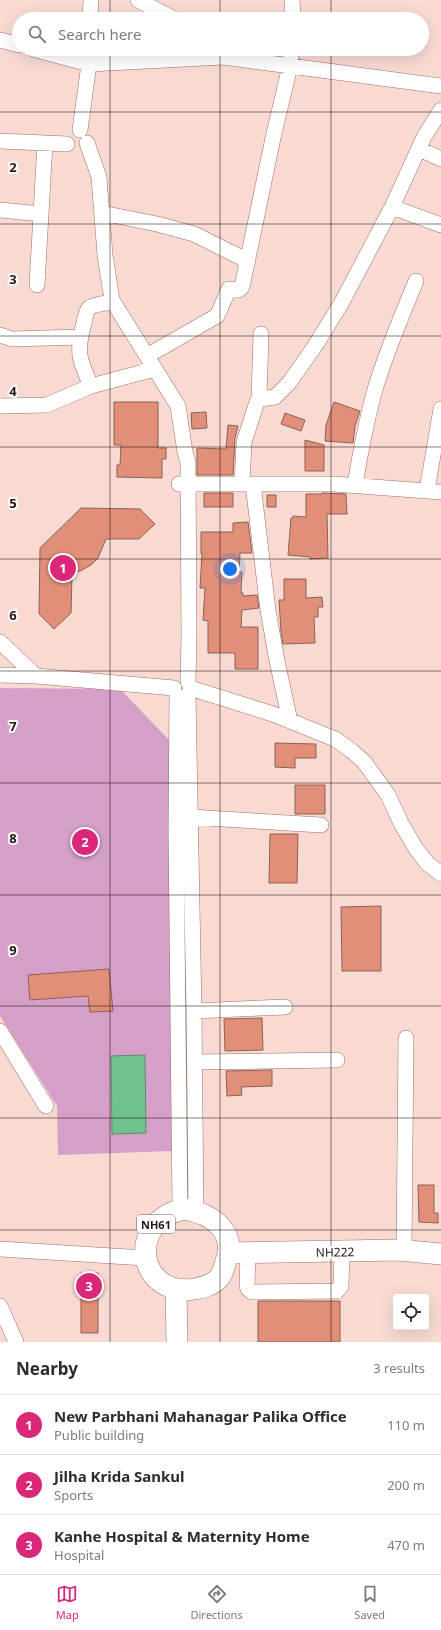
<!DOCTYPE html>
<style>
:root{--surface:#fff;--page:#f7f7f7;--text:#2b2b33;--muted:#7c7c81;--line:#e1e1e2;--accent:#db2777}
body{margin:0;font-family:"Noto Sans",sans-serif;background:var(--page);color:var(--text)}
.controls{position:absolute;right:12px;bottom:12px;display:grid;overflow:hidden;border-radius:4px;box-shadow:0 4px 16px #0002}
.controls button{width:36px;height:36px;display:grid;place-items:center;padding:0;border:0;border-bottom:1px solid var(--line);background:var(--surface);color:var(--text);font:20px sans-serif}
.you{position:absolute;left:230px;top:569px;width:14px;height:14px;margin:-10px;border:3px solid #fff;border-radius:50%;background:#1a73e8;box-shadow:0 0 0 6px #1a73e833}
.badge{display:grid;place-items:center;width:26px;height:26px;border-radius:50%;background:var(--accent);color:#fff;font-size:13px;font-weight:700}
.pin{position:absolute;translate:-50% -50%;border:2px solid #fff;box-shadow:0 1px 4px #0006}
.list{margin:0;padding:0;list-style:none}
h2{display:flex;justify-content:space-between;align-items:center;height:52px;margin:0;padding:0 16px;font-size:17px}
h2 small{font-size:13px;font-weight:400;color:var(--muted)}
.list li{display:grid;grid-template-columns:26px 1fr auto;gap:12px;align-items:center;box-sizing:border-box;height:60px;padding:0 16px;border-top:1px solid var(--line)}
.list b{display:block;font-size:15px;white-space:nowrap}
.list p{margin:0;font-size:13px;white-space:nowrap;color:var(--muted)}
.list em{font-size:13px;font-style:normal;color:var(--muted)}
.icon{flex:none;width:22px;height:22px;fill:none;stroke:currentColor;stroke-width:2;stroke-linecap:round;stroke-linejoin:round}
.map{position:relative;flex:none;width:441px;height:1342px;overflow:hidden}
.search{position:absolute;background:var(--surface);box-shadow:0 4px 16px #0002;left:12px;right:12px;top:12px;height:44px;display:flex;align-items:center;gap:10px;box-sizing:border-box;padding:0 14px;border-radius:22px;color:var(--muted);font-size:15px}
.sheet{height:232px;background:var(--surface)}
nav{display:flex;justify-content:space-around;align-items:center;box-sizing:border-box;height:56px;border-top:1px solid var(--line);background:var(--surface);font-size:11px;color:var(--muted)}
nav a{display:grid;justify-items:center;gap:2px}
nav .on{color:var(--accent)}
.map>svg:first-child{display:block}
.green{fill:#d59fc8}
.water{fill:#71c18f;stroke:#5b8e69}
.building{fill:#e28f79;stroke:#8c6156}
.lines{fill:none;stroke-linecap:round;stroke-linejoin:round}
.minor-casing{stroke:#9d7165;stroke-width:16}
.highway-casing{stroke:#9d7165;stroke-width:22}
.minor{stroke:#fff;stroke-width:15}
.highway{stroke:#fff;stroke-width:21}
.grid{fill:none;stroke:#271611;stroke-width:1;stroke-opacity:0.55}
.labels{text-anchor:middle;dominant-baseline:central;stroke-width:4;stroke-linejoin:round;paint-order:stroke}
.shield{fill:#fff;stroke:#685c58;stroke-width:1}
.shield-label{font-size:11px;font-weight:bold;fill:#271611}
.street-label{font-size:12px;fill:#271611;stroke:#fff}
.grid-label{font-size:13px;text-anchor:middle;font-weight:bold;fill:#271611;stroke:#fff;stroke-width:4;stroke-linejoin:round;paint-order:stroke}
</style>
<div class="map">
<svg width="441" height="1342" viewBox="0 0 441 1342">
<rect width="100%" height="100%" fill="#f8dad2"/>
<path class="green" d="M0,688L120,689L170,741L172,1151L58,1155L57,1106L0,1016Z"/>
<path class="water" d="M145,1055L146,1133L112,1134L111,1056Z"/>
<path class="building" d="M114,402H158V448H166V459H162V478L117,477V465H120L121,445H114Z
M334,402L360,411L355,426L353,443L325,441L326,425Z
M206,412L207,428L192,429L191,413Z
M285,413L305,420L301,431L281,424Z
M228,425L238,426L235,438L233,475H197V448L226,449Z
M305,440L324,445V471H305Z
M204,493H233V507H204Z
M322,493L346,494L347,514H327L328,558L310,559V557L288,555L291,518H293V516L306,517V494H322Z
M267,495H276V507H267Z
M81,508L140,509L155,524L139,539H106L98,558L91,565L82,570L72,574L71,613L54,629L39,614L40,548Z
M248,522L252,553H240L239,572H242L241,593H243V596L257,595L259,608L242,610L241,627H258V669H235V653H208V621L203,620L205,588H200L202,554H201V532H233V523Z
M284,579H306V598L322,597L323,607H318V617H314L315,643L283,644L281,632L279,600H284Z
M275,743L316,744V758H295V768L275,767Z
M295,785H325V814H295Z
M270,834H298L297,883H269Z
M381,906V971H342L341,907Z
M109,969L113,1011L90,1012L88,996L30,1000L28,975Z
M262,1018L263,1050L225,1051L224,1019Z
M272,1070V1086L241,1087L242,1095L227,1096L226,1071Z
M418,1185H434V1213H438V1223L419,1222Z
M81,1273H98V1333H81Z
M258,1301H340V1342H258Z"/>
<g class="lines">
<defs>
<path id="minor" d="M138,0L174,19
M292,0L293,19
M90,19L91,0
M0,40L19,45
M33,49L89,64V49
M80,130L89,64L223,57L441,86
M0,141L67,144
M87,143L99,177L105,255L112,300L178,406L185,452L188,462L189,636L188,682
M419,149L441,159
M392,207L441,225
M0,210L41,214
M102,213L157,224L194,234L248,261
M37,285L45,143
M0,335L12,339L80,337
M147,356L213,318L217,316L229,289L239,290L242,287L273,138L290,66L291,49
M91,386C79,359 76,352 84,323C85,319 86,311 89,308C94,304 107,303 113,302
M259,399L261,334
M0,406L47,405L91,386L155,369
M179,484H333L441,492
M242,484L244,442L257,402L259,399L275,397L289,383L315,346L342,302L392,207L424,137L441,110
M253,484L268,610L277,661L290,721
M355,485C360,454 366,423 374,393C385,354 401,318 416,281
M427,490L441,409
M0,642L36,676
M0,675L36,676L174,688
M190,688L273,714L335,739L352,751L365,763L388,795L401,823L416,849L428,864L441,874
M177,695L176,831L180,1210
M188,696L194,1011L196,1211
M190,817L321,825
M194,1011L285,1007
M0,1031L46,1106
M195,1062L337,1060
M0,1249L145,1258
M404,1251L406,1038
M248,1253L247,1286L248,1289L252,1292L337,1291L341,1286L342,1251
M0,1306L16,1342"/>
<path id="highway" d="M184,1209C213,1214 238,1232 225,1264C224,1268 222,1275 219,1278C213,1285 204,1287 195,1289C138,1298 125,1222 184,1209Z
M229,1253L399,1250L441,1254
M176,1289L177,1342"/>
</defs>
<use href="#minor" class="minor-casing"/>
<use href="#highway" class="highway-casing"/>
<use href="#minor" class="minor"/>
<use href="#highway" class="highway"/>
</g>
<path class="grid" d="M110,0V19M220,0V19M331,0V19M110,49V1342M220,49V1342M331,49V1342M0,112H441M0,224H441M0,336H441M0,447H441M0,559H441M0,671H441M0,783H441M0,895H441M0,1006H441M0,1118H441M0,1230H441"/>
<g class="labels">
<rect class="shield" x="137" y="1215" width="38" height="18" rx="3"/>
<g class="shield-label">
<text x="156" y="1224">NH61</text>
</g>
<g class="street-label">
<text transform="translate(335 1252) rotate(-1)">NH222</text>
</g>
</g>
<g class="grid-label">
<text x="13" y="172">2</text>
<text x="13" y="284">3</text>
<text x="13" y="396">4</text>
<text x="13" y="508">5</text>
<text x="13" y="620">6</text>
<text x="13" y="731">7</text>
<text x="13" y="843">8</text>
<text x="13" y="955">9</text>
</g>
</svg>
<div class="controls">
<button><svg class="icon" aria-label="locate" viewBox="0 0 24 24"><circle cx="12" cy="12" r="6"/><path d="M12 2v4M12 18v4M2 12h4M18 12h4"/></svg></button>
</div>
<div class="you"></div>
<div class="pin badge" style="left:63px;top:568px">1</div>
<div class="pin badge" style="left:85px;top:842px">2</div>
<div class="pin badge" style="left:89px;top:1286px">3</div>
<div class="search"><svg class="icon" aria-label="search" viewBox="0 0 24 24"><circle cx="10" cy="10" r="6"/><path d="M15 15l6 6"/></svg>Search here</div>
</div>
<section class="sheet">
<h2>Nearby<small>3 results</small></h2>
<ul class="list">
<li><span class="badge">1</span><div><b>New Parbhani Mahanagar Palika Office</b><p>Public building</p></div><em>110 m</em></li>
<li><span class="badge">2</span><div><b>Jilha Krida Sankul</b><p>Sports</p></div><em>200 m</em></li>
<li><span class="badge">3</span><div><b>Kanhe Hospital &amp; Maternity Home</b><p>Hospital</p></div><em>470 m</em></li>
</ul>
</section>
<nav>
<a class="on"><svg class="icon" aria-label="map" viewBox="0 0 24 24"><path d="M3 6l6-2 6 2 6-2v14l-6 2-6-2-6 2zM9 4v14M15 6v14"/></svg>Map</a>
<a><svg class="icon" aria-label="directions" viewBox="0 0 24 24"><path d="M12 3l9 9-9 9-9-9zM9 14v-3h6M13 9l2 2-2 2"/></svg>Directions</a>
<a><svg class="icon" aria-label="saved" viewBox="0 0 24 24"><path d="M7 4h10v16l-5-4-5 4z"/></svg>Saved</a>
</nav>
